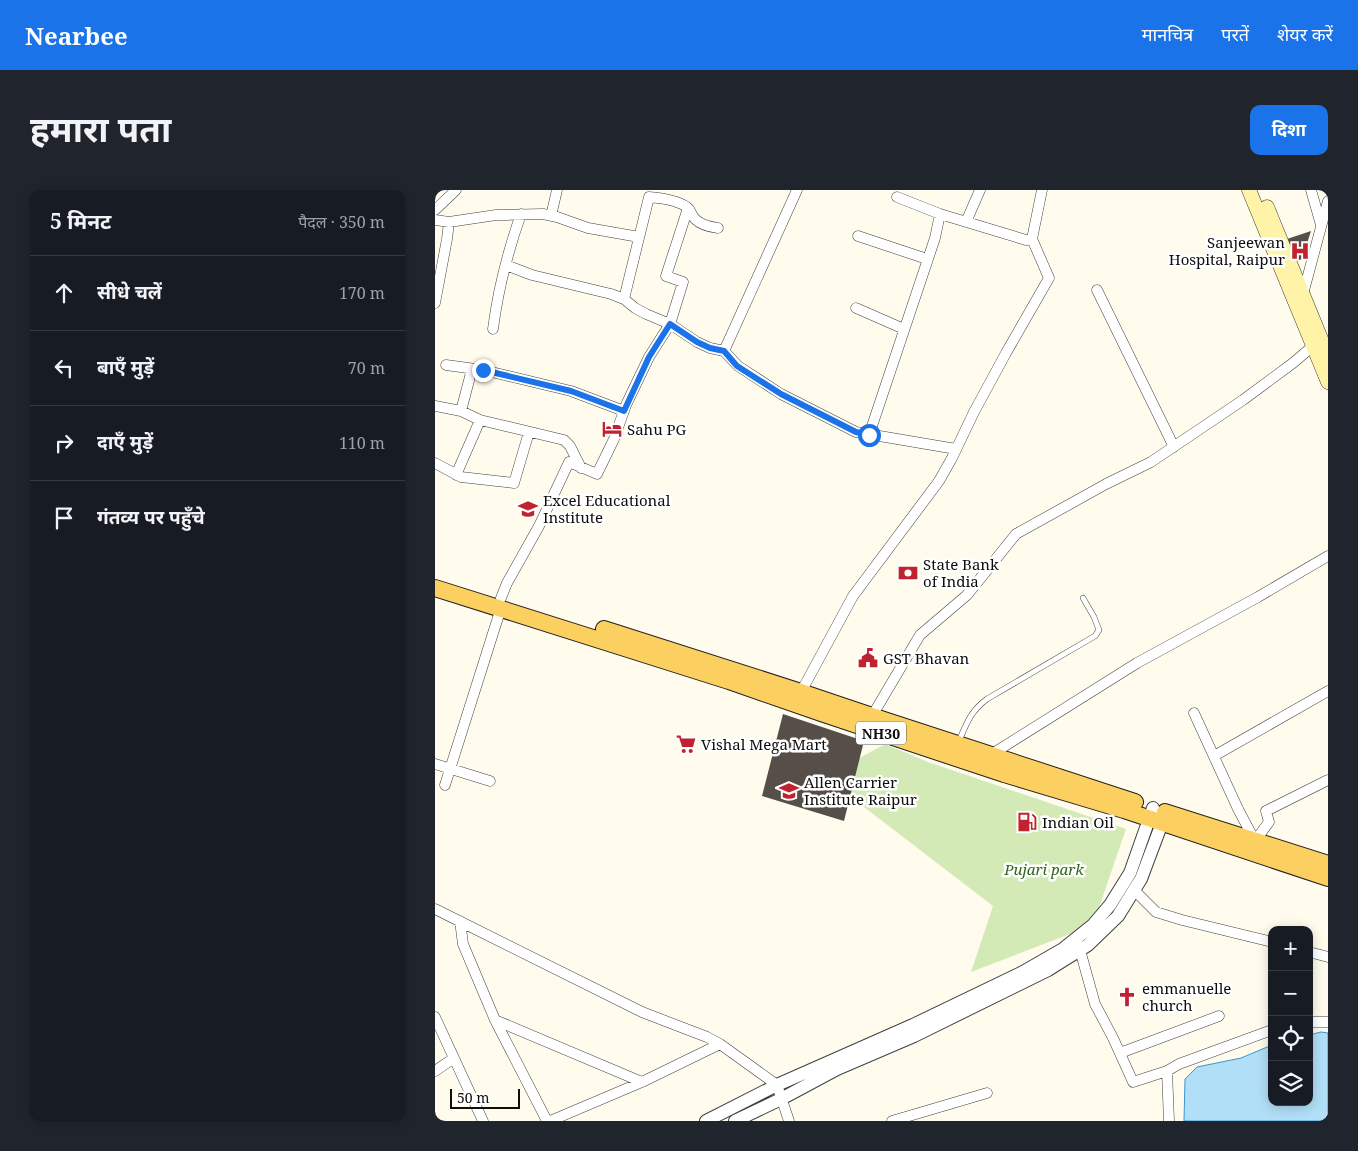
<!DOCTYPE html>
<html lang="hi">
<meta charset="utf-8">
<style>
:root{--surface:#171b24;--page:#20242c;--text:#f1f3f6;--muted:#9ea1a6;--line:#363941;--accent:#1a73e8}
body{margin:0;font-family:"Noto Serif","Noto Sans Devanagari",serif;background:var(--page);color:var(--text)}
.controls{position:absolute;right:15px;bottom:15px;display:grid;overflow:hidden;border-radius:10px;box-shadow:0 2px 12px #0003}
.controls button{width:45px;height:45px;display:grid;place-items:center;padding:0;border:0;border-bottom:1px solid var(--line);background:var(--surface);color:var(--text);font:25px sans-serif}
.scale{position:absolute;left:15px;bottom:12px;width:70px;box-sizing:border-box;padding-left:5px;border:2px solid #0d0d0d;border-top:0;font-size:14px;line-height:18px;white-space:nowrap;color:#0d0d0d;-webkit-text-stroke:4px #fff;paint-order:stroke}
.stop{position:absolute;width:15px;height:15px;margin:-11px;border:4px solid #1a73e8;border-radius:50%;background:#fff}
.stop.end{background:#1a73e8;border-color:#fff;box-shadow:0 1px 5px #0008}
.list{margin:0;padding:0;list-style:none}
h2{display:flex;justify-content:space-between;align-items:center;height:65px;margin:0;padding:0 20px;font-size:21px}
h2 small{font-size:16px;font-weight:400;color:var(--muted)}
.list li{display:grid;grid-template-columns:32px 1fr auto;gap:15px;align-items:center;box-sizing:border-box;height:75px;padding:0 20px;border-top:1px solid var(--line)}
.list b{display:block;font-size:19px;white-space:nowrap}
.list em{font-size:16px;font-style:normal;color:var(--muted)}
.icon{flex:none;width:28px;height:28px;fill:none;stroke:currentColor;stroke-width:2;stroke-linecap:round;stroke-linejoin:round}
.map{position:relative;flex:none;width:893px;height:931px;overflow:hidden;border-radius:10px}
header{display:flex;align-items:center;gap:30px;box-sizing:border-box;height:70px;padding:0 25px;background:var(--accent);color:#fff}
header strong{font-size:24px}
nav{display:flex;gap:28px;margin-inline-start:auto;font-size:18px}
.intro{display:flex;align-items:center;justify-content:space-between;box-sizing:border-box;height:120px;padding:0 30px}
h1{margin:0;font-size:35px}
.button{padding:12px 22px;border-radius:10px;background:var(--accent);color:#fff;font-size:18px;font-weight:700}
main{display:flex;gap:30px;padding:0 30px}
aside{flex:1;background:var(--surface);border-radius:10px;box-shadow:0 2px 12px #0003}
.map>svg:first-child{display:block}
.green{fill:#d3eab6}
.water{fill:#b1dff7;stroke:#3798d0}
.building{fill:#564e49}
.lines{fill:none;stroke-linecap:round;stroke-linejoin:round}
.service-casing{stroke:#404040;stroke-width:6}
.minor-casing{stroke:#404040;stroke-width:11}
.tertiary-casing{stroke:#404040;stroke-width:14}
.secondary-casing{stroke:#2f2f2f;stroke-width:15}
.primary-casing{stroke:#1e1e1e;stroke-width:18}
.service{stroke:#fff;stroke-width:5}
.minor{stroke:#fff;stroke-width:10}
.tertiary{stroke:#fff;stroke-width:12}
.secondary{stroke:#fff3a8;stroke-width:14}
.primary{stroke:#fbd061;stroke-width:16}
.route{stroke:#1a73e8;stroke-width:6}
.labels{text-anchor:middle;dominant-baseline:central;stroke-width:5;stroke-linejoin:round;paint-order:stroke}
.shield{fill:#fff;stroke:#565656;stroke-width:1}
.shield-label{font-size:14px;font-weight:bold;fill:#0d0d0d}
.poi-label{font-size:15px;fill:#0d0d0d;stroke:#fff;text-anchor:start}
.park-label{font-size:15px;font-style:italic;fill:#2e661c;stroke:#fff}
</style>
<header>
<strong>Nearbee</strong>
<nav><a>मानचित्र</a><a>परतें</a><a>शेयर करें</a></nav>
</header>
<div class="intro"><h1>हमारा पता</h1><a class="button">दिशा</a></div>
<main>
<aside>
<h2>5 मिनट<small>पैदल · 350 m</small></h2>
<ul class="list">
<li><svg class="icon" aria-label="ahead" viewBox="0 0 24 24"><path d="M12 20V5M6 11l6-6 6 6"/></svg><div><b>सीधे चलें</b></div><em>170 m</em></li>
<li><svg class="icon" aria-label="left" viewBox="0 0 24 24"><path d="M17 20v-9H6M10 6l-5 5 5 5"/></svg><div><b>बाएँ मुड़ें</b></div><em>70 m</em></li>
<li><svg class="icon" aria-label="right" viewBox="0 0 24 24"><path d="M7 20v-9h11M14 6l5 5-5 5"/></svg><div><b>दाएँ मुड़ें</b></div><em>110 m</em></li>
<li><svg class="icon" aria-label="arrive" viewBox="0 0 24 24"><path d="M6 21V4h12l-3 4 3 4H6"/></svg><div><b>गंतव्य पर पहुँचे</b></div></li>
</ul>
</aside>
<div class="map">
<svg width="893" height="931" viewBox="0 0 893 931">
<rect width="100%" height="100%" fill="#fffbed"/>
<path class="green" d="M450,554L493,572L691,639L658,735L536,782L558,716L390,587Z"/>
<path class="water" d="M886,842L893,843V931H749L750,889L762,877L806,868L837,855V912H874V845Z"/>
<path class="building" d="M876,41L867,69L858,72L849,50Z
M348,524L429,551L409,631L327,606Z"/>
<g class="lines">
<defs>
<path id="service" d="M524,551C532,532 536,521 552,509L660,446L664,440L659,427L648,408"/>
<path id="minor" d="M876,0L886,35
M462,7L505,24L591,50L597,49
M0,20L21,0
M116,26L122,0
M0,30L14,32L61,25L108,24L122,27L153,38L204,47
M531,32L545,0
M423,46L492,69
M71,75L97,85L176,104L189,109L200,118L211,124L235,134L262,152L275,158L289,161L303,176L346,204L421,242L521,259
M662,100L739,257
M865,105L868,104L893,11
M189,109L214,7C226,8 245,10 254,19C256,22 257,26 260,29C266,35 275,37 283,38
M0,113L12,49L14,32
M421,118L469,139
M58,139C63,100 73,61 86,24
M289,161L362,0
M11,175L48,180L136,201L189,221
M0,216L26,221L45,230L129,250L135,256L146,278
M26,221L37,179
M434,245L500,48L505,24
M0,273L26,287L79,293L94,242
M21,285L45,230
M66,408L72,393L104,336L134,272L162,284L179,249L191,215L214,167L235,134L248,92L231,86L253,18
M366,502L418,406L504,291L517,268L539,222L571,163L614,88L597,49L607,0
M759,523L803,619L820,651L834,632L831,621L893,590
M437,526L485,445L532,405L581,344L671,294L716,272L808,210L858,173L878,156
M557,564L702,473L823,407L893,366
M779,566L893,501
M0,574L55,591
M10,595L66,418
M699,700L721,722L747,730L837,752
M0,719L207,822L272,847L285,854L342,895L354,931
M25,731L28,754L60,830L112,931
M645,760L660,814L678,848L698,892L732,881L744,874L837,840
M874,762L893,767
M0,827L48,931
M60,830L207,892
M874,832H893
M685,863L784,826
M0,881L19,868
M732,881L734,931
M115,931L207,892L285,854
M457,931L552,903"/>
<path id="tertiary" d="M271,931L342,895L478,835L588,782L628,759L658,735L675,715L695,683L718,618
M300,931L346,909L402,879L479,846L613,780L653,755L683,726L699,700L706,689L730,625"/>
<path id="secondary" d="M814,0L893,192
M832,17L893,166"/>
<path id="primary" d="M0,398L294,491L386,523L569,584L689,620L893,688
M169,439L366,502L449,530L700,612
M730,622L893,674"/>
</defs>
<use href="#service" class="service-casing"/>
<use href="#minor" class="minor-casing"/>
<use href="#tertiary" class="tertiary-casing"/>
<use href="#secondary" class="secondary-casing"/>
<use href="#primary" class="primary-casing"/>
<use href="#service" class="service"/>
<use href="#minor" class="minor"/>
<use href="#tertiary" class="tertiary"/>
<use href="#secondary" class="secondary"/>
<use href="#primary" class="primary"/>
</g>
<g class="lines">
<path class="route" d="M48,180L136,201L189,221L214,167L235,134L262,152L275,158L289,161L302,176L346,204L421,242L434,245"/>
</g>
<defs>
<symbol id="hospital-bare" viewBox="-9 -9 18 18"><path d="M-5-5h3v3.5h4V-5h3V5h-3V1.5h-4V5h-3Z" fill="#c0222f" stroke="#fff" stroke-width="2.5" paint-order="stroke"/></symbol>
<symbol id="hotel-bare" viewBox="-9 -9 18 18"><path d="M-6-4.5h1.5V1H6V5H4.5V3h-9V5H-6ZM-4 0a1.8 1.8 0 1 1 3.6 0ZM.5 0V-2.5h3Q6-2.5 6 0Z" fill="#c0222f" stroke="#fff" stroke-width="2.5" paint-order="stroke"/></symbol>
<symbol id="school-bare" viewBox="-9 -9 18 18"><path d="M0-5L7-2L0 1L-7-2ZM-4 1L0 2.5L4 1V4Q0 6-4 4Z" fill="#c0222f" stroke="#fff" stroke-width="2.5" paint-order="stroke"/></symbol>
<symbol id="bank-bare" viewBox="-9 -9 18 18"><path d="M-6-4H6V4H-6ZM0-2.3a2.3 2.3 0 1 0 0 4.6a2.3 2.3 0 1 0 0-4.6Z" fill="#c0222f" stroke="#fff" stroke-width="2.5" paint-order="stroke"/></symbol>
<symbol id="civic-bare" viewBox="-9 -9 18 18"><path d="M-.6-6.5H3V-4.5H.6V-3L4-1V1h2V6H-6V1h2V-1L-.6-3ZM-1.2 2.5V6h2.4V2.5Z" fill="#c0222f" stroke="#fff" stroke-width="2.5" paint-order="stroke"/></symbol>
<symbol id="supermarket-bare" viewBox="-9 -9 18 18"><path d="M-6-5.5h2.5l.6 2H6L4.5 2H-2.5L-4.4-4H-6ZM-1.5 3.2a1.3 1.3 0 1 0 .1 0ZM3 3.2a1.3 1.3 0 1 0 .1 0Z" fill="#c0222f" stroke="#fff" stroke-width="2.5" paint-order="stroke"/></symbol>
<symbol id="fuel-bare" viewBox="-9 -9 18 18"><path d="M-5.5-6h7V0h2V4h1.3V-2.5L3-4.5l.8-.8L6-3V5H2.5V1h-1V6h-7ZM-4.2-4.7v3.2H.2V-4.7Z" fill="#c0222f" stroke="#fff" stroke-width="2.5" paint-order="stroke"/></symbol>
<symbol id="church-bare" viewBox="-9 -9 18 18"><path d="M-1.2-6h2.4v3.5h3.3v2.4h-3.3V6h-2.4V-.1h-3.3v-2.4h3.3Z" fill="#c0222f" stroke="#fff" stroke-width="2.5" paint-order="stroke"/></symbol>
</defs>
<g fill-rule="evenodd">
<use href="#hospital-bare" x="851" y="47" width="28" height="28"/>
<use href="#hotel-bare" x="163" y="225" width="28" height="28"/>
<use href="#school-bare" x="79" y="305" width="28" height="28"/>
<use href="#bank-bare" x="459" y="369" width="28" height="28"/>
<use href="#civic-bare" x="419" y="454" width="28" height="28"/>
<use href="#supermarket-bare" x="237" y="540" width="28" height="28"/>
<use href="#school-bare" x="340" y="587" width="28" height="28"/>
<use href="#fuel-bare" x="578" y="618" width="28" height="28"/>
<use href="#church-bare" x="678" y="793" width="28" height="28"/>
</g>
<g class="labels">
<rect class="shield" x="421" y="531.5" width="50" height="23" rx="4"/>
<g class="shield-label">
<text x="446" y="543">NH30</text>
</g>
<g class="poi-label">
<text x="850" y="52" text-anchor="end">Sanjeewan<tspan x="850" dy="17">Hospital, Raipur</tspan></text>
<text x="192" y="239">Sahu PG</text>
<text x="108" y="310">Excel Educational<tspan x="108" dy="17">Institute</tspan></text>
<text x="488" y="374">State Bank<tspan x="488" dy="17">of India</tspan></text>
<text x="448" y="468">GST Bhavan</text>
<text x="266" y="554">Vishal Mega Mart</text>
<text x="369" y="592">Allen Carrier<tspan x="369" dy="17">Institute Raipur</tspan></text>
<text x="607" y="632">Indian Oil</text>
<text x="707" y="798">emmanuelle<tspan x="707" dy="17">church</tspan></text>
</g>
<g class="park-label">
<text x="609" y="679">Pujari park</text>
</g>
</g>
</svg>
<div class="controls">
<button>+</button>
<button>−</button>
<button><svg class="icon" aria-label="locate" viewBox="0 0 24 24"><circle cx="12" cy="12" r="6"/><path d="M12 2v4M12 18v4M2 12h4M18 12h4"/></svg></button>
<button><svg class="icon" aria-label="layers" viewBox="0 0 24 24"><path d="M12 4l9 5-9 5-9-5zM3 14l9 5 9-5"/></svg></button>
</div>
<div class="scale">50 m</div>
<div class="stop" style="left:434px;top:245px"></div>
<div class="stop end" style="left:48px;top:180px"></div>
</div>
</main>
